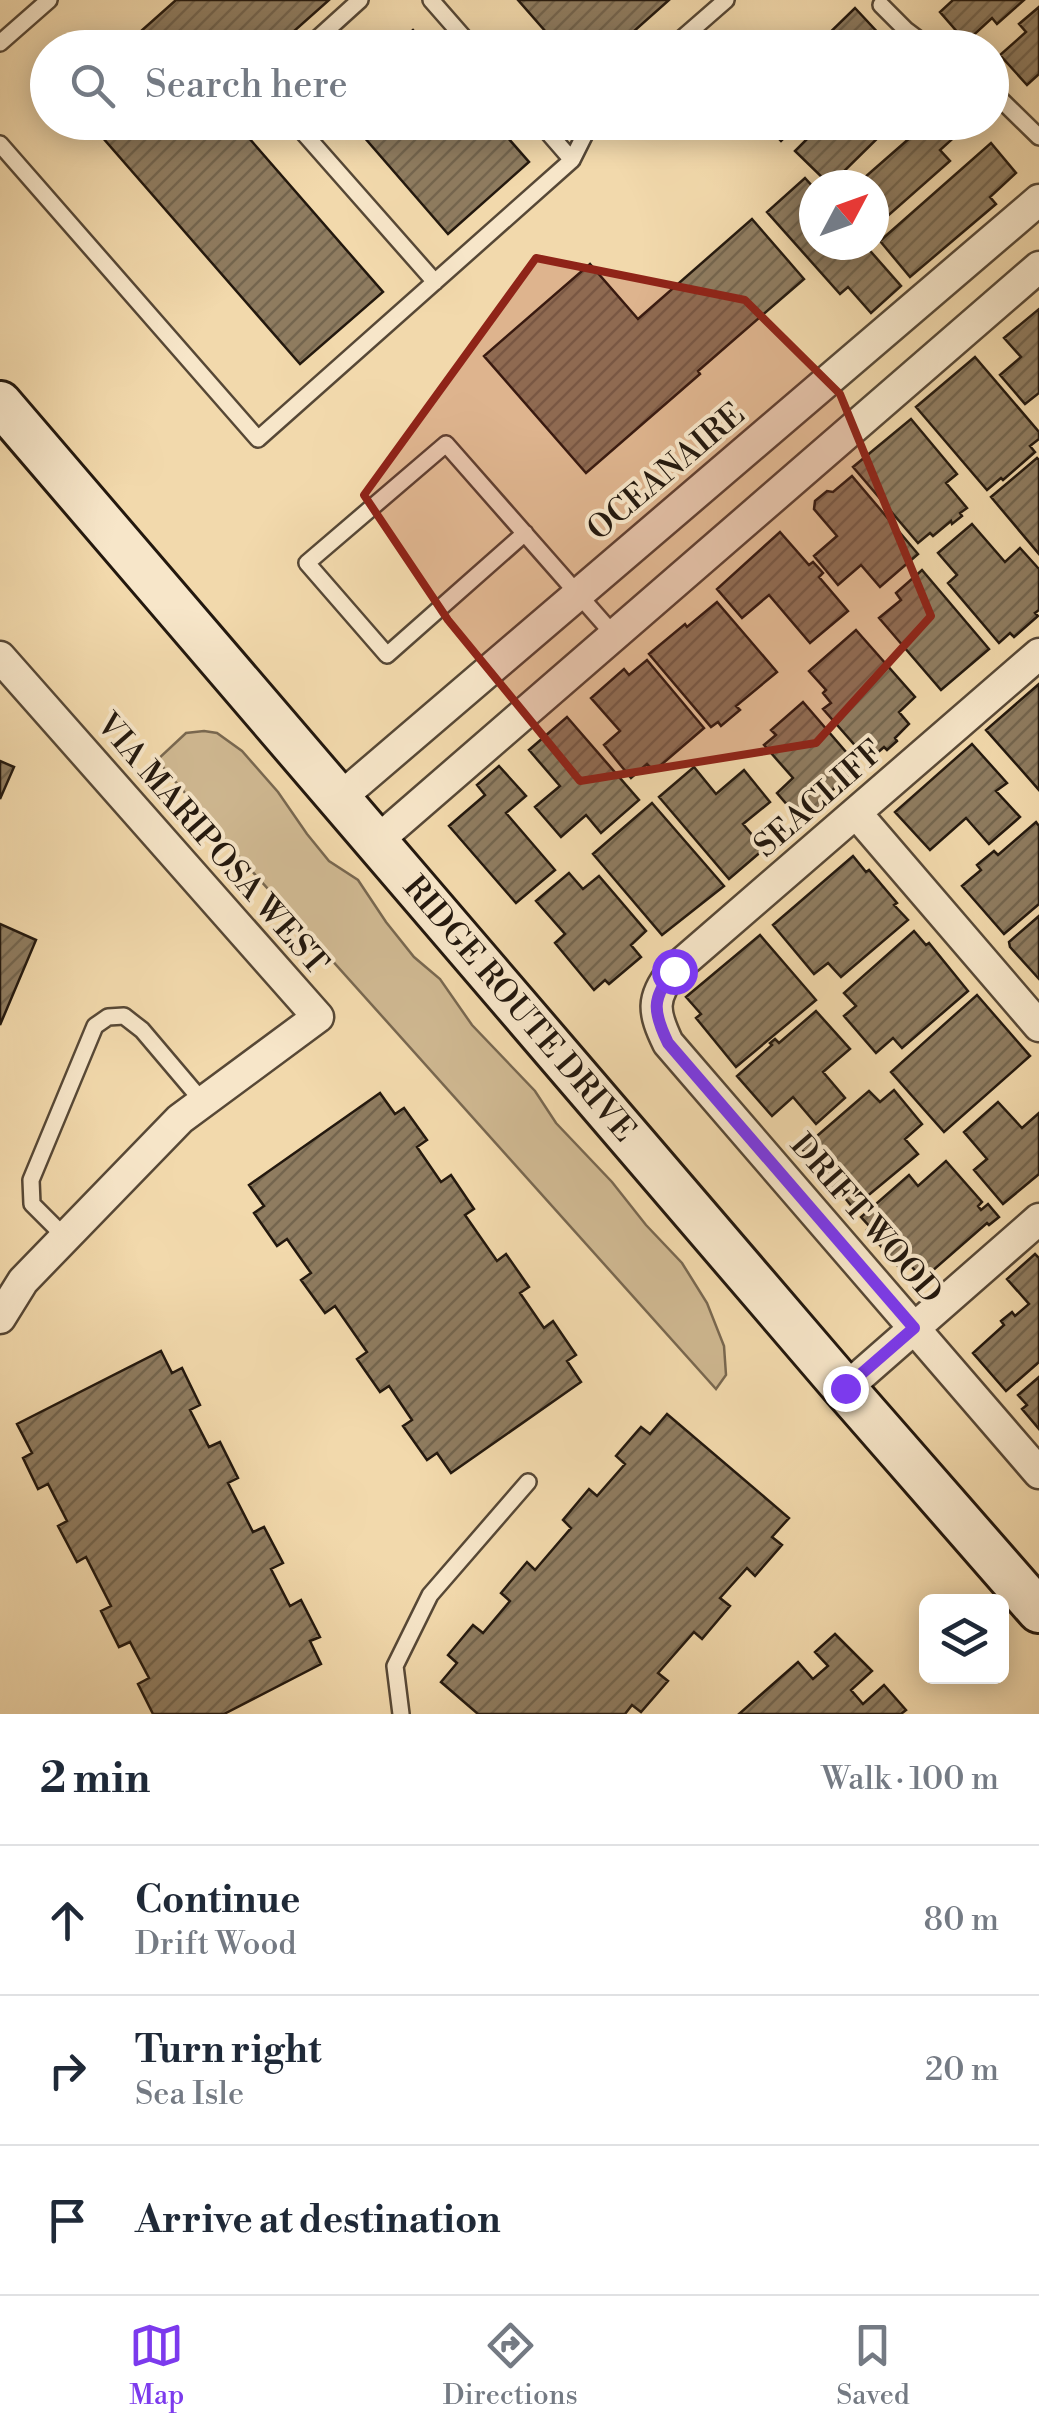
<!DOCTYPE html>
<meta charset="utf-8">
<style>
:root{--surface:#fff;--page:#f6f6f7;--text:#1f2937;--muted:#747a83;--line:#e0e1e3;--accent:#7c3aed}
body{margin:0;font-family:"Libre Bodoni",serif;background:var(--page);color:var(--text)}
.controls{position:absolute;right:30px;bottom:30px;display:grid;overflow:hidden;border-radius:15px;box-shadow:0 5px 25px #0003}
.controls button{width:90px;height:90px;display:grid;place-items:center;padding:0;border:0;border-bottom:2px solid var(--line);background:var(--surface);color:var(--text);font:50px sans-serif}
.compass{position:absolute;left:799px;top:170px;width:90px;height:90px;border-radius:50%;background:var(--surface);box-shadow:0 5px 25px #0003;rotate:49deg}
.stop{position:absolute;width:30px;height:30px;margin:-22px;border:8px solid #7c3aed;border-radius:50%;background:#fff}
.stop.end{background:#7c3aed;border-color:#fff;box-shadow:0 2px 10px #0008}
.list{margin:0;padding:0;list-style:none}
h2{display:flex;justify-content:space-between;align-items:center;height:130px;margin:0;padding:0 40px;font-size:42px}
h2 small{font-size:32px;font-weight:400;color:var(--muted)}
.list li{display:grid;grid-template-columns:65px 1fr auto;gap:30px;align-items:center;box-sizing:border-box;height:150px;padding:0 40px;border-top:2px solid var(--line)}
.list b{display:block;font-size:38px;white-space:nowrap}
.list p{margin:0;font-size:32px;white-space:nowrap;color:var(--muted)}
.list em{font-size:32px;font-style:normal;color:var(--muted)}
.icon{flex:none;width:55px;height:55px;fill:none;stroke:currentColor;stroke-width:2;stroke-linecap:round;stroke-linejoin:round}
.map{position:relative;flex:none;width:1039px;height:1714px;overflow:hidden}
.search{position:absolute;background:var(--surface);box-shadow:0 5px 25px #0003;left:30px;right:30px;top:30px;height:110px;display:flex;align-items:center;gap:25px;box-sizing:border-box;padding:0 35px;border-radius:55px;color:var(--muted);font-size:38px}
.sheet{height:580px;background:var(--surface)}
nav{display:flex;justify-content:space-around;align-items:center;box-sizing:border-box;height:140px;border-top:2px solid var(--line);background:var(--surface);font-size:28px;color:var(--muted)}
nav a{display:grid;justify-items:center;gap:5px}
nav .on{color:var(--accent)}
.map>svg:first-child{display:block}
.park{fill:#cfb891;stroke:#796850;stroke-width:2.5}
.building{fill:url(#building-hatch);stroke:#23180e;stroke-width:2.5}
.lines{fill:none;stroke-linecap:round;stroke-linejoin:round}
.service-casing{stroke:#574836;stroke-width:20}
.minor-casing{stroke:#574836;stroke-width:35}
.secondary-casing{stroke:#23180e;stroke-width:48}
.service{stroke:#f7e6c9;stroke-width:15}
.minor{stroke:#f7e6c9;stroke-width:30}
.secondary{stroke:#f7e6c9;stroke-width:42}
.route{stroke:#7c3aed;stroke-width:12}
.marked{fill:#8f2418;fill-opacity:0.2;stroke:#8f2418;stroke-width:8;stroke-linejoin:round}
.labels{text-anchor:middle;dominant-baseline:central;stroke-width:8;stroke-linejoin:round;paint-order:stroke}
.street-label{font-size:32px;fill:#23180e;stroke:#f7e6c9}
</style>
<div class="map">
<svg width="1039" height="1714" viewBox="0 0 1039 1714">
<defs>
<pattern id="building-hatch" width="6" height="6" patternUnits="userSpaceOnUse" patternTransform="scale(2.5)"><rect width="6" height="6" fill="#8f7c60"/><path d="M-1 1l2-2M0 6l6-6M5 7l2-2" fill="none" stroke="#74654e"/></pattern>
</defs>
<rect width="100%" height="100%" fill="#f2d9ac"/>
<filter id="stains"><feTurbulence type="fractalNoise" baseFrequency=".002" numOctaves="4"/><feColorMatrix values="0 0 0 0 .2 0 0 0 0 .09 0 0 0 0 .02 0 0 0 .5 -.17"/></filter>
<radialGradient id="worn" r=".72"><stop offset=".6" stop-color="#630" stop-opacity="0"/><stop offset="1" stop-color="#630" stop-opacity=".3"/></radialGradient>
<path class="park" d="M204,731L217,733L242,751L278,792L307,834L329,861L358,880L386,922L414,957L440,979L472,1025L535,1091L556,1123L612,1182L646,1225L682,1263L707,1303L724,1346L726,1375L716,1389L243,861L157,760L186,733Z"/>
<path class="building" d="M176,0H329L275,48H122Z
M518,0H669L615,48H560Z
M953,0H1024L997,24L992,18L966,42L940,12Z
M1039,7V74L1027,85L1000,55L1026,32L1019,24Z
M855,8L881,36L868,48H814Z
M413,30L429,48H393Z
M89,122H235L383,292L300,364Z
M351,122H494L529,162L448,234Z
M763,122H800L781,141Z
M824,122H894L830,185L795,151Z
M914,122H971L940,150L950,161L874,228V185H856L920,129Z
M991,143L1016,173L990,197L996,204L910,277L880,241Z
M805,178L814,188V245H865L901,286L871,313L848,287L840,294L767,212Z
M752,219L804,279L698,371L700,374L586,473L484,356L590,264L638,319Z
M1039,309V393L1025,404L1000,375L1021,357L1004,338Z
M975,357L1039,432V439L1030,446L1035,452L1003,480L1001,478L987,490L916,407Z
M911,419L957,474L946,483L967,508L960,513L962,516L952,524L951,521L933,536L930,533L918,543L853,467Z
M1037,458L1039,460V554L991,497Z
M852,476L918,554L880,587L861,565L838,585L814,556L837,536L814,509L815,501L827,491L833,492Z
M972,524L1005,562L1020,548L1039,569V610L1035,613L1038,616L1014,637L1010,633L999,643L948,583L957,575L938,553Z
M780,532L809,565L813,562L823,573L819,577L848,611L810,643L769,595L742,618L717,589Z
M922,570L989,649L941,690L879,618L901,600L896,593Z
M717,602L777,672L736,706L740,710L721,726L718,722L711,727L649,654L685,624L687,627Z
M856,630L915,697L899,712L909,724L895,738L897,741L887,750L884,747L876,754L866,744L860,751L823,709L831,703L823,693L826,690L809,671Z
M647,660L704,728L654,771L647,764L631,778L604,745L620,731L591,698L624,669L629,675Z
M1039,684V790L986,730Z
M803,702L859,767L829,793L831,797L802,822L777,793L793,778L764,745L776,735L771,730Z
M567,717L639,800L601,833L586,815L561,837L535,807L560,786L529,750Z
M972,744L1007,783L996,791L1020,817L989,844L966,818L930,850L895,812Z
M0,761L14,767L0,799Z
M499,766L526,796L506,813L555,870L516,903L449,826L485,795L477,785Z
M694,767L716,794L744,770L770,802L743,824L764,849L729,879L659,797Z
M652,803L724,886L662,935L593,854Z
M1036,822L1039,826V904L1004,934L962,886L981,870L977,865L994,851L998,855Z
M853,856L866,872L869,870L897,903L894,905L908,920L841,977L828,963L814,974L773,925Z
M569,873L583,889L599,876L646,931L631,945L641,957L609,984L605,980L594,990L555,943L565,934L536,901Z
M1039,916V979L1010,947L1009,942Z
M0,924L36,940L0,1025Z
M914,931L926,945L929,943L968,991L902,1048L893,1038L876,1053L844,1016L856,1006L844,993Z
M760,935L816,1000L736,1067L696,1018L701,1014L686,997Z
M977,995L1030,1056L944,1132L891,1072Z
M816,1011L850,1049L823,1072L845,1098L816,1124L793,1097L772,1116L737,1076L772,1045L770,1043L775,1039L779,1043Z
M894,1090L922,1124L905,1139L918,1154L853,1208L841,1193L839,1195L802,1149L869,1091L880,1102Z
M380,1093L395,1114L404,1108L427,1140L417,1147L441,1182L451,1175L474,1209L465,1215L497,1261L506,1254L529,1287L520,1293L544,1328L553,1321L576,1355L567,1361L581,1382L451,1473L437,1453L427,1460L403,1426L412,1420L389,1386L380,1392L357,1359L367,1352L335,1306L325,1313L301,1280L311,1273L287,1239L277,1246L254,1213L264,1206L249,1185Z
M998,1102L1022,1128L1039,1113V1174L1003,1204L974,1170L987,1159L964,1132Z
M946,1161L982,1202L978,1206L981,1210L988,1204L999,1217L989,1225L987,1223L923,1279L910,1265L903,1272L867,1230L870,1227L861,1217L909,1175L918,1186Z
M1035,1254L1039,1258V1362L1006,1391L973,1353L1004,1325L1001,1321L1012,1312L1015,1316L1029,1304L1007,1279Z
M161,1351L172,1373L182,1368L200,1405L190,1410L209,1447L220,1442L238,1478L228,1483L253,1532L264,1527L283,1563L271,1569L290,1606L301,1600L320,1637L310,1641L321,1664L224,1714H153L138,1684L149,1678L130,1642L119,1647L101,1611L111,1606L86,1557L77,1562L58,1526L67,1521L48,1484L38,1489L23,1458L32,1453L17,1424Z
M1039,1377V1429L1022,1409L1027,1405L1018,1395Z
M667,1414L789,1518L772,1537L782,1545L755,1576L747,1568L720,1598L730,1606L702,1639L694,1632L658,1673L668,1681L641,1712L632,1705L625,1714H478L441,1682L457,1663L448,1655L473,1625L483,1633L510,1601L501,1593L527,1562L535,1570L571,1528L563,1520L589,1489L597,1496L625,1464L616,1456L641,1427L650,1434Z
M835,1634L872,1671L851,1690L863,1704L884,1685L906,1710L901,1714H739L798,1662L813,1679L828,1666L815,1652Z"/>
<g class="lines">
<defs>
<path id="service" d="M431,0L473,48
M881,5L906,30L930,48
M0,43L49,0
M307,48L360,0
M671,48L726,0
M992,91L1039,137
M294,122L435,282
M0,144L258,439L572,160L539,122
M572,160L591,122
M525,533L387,655L307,563L446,444L614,635
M66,1238L32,1204L31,1180L95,1026L108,1017L124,1016L142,1030L203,1102
M401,1714L395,1666L430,1595L528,1482"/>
<path id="minor" d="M1039,654L673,971C651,998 653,1012 668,1043L1039,1473
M0,657L318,1017L180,1119L23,1281L0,1318
M340,798L1039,200
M856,813L1039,1026
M377,841L1039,267
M845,1389L1039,1219"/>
<g id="secondary">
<path id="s1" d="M0,403L845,1389L1039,1611"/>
</g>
</defs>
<use href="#service" class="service-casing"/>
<use href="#minor" class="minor-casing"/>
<use href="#secondary" class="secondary-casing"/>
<use href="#service" class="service"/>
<use href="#minor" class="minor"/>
<use href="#secondary" class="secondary"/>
</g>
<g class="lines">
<path class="route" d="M674,971C651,998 653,1012 668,1043L914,1328L845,1388"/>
</g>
<path class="marked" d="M536,258L745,300L840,394L931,616L816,743L580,781L448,620L364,495Z"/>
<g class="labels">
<g class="street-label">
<text transform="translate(666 472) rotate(-40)">OCEANAIRE</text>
<text transform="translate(819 799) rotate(-41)">SEACLIFF</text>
<text transform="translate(212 844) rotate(49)">VIA MARIPOSA WEST</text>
<text stroke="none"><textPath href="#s1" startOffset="798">RIDGE ROUTE DRIVE</textPath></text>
<text transform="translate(866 1219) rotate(49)">DRIFT WOOD</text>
</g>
</g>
<rect width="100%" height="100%" filter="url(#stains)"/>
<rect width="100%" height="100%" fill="url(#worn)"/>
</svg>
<div class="controls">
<button><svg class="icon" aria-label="layers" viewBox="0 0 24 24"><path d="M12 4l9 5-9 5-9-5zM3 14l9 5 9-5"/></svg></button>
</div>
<svg class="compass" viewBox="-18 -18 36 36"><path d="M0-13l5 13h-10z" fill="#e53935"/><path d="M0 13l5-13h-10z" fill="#747a83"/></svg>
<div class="stop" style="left:674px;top:971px"></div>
<div class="stop end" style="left:845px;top:1388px"></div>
<div class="search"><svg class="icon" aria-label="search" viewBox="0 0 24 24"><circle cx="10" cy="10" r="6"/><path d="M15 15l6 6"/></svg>Search here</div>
</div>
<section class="sheet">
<h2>2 min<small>Walk · 100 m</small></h2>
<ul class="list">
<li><svg class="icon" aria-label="ahead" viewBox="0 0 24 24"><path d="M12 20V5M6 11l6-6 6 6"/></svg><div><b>Continue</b><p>Drift Wood</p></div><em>80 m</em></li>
<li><svg class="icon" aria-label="right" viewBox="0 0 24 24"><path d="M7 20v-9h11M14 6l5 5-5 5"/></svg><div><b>Turn right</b><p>Sea Isle</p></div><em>20 m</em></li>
<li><svg class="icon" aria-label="arrive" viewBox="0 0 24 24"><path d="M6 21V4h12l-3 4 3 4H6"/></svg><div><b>Arrive at destination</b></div></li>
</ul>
</section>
<nav>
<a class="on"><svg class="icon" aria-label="map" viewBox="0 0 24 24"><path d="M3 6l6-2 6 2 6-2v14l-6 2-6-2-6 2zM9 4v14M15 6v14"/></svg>Map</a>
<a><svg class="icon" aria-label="directions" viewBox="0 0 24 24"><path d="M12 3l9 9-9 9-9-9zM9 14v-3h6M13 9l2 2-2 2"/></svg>Directions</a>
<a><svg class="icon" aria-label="saved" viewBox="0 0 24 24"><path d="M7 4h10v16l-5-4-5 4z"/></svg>Saved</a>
</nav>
